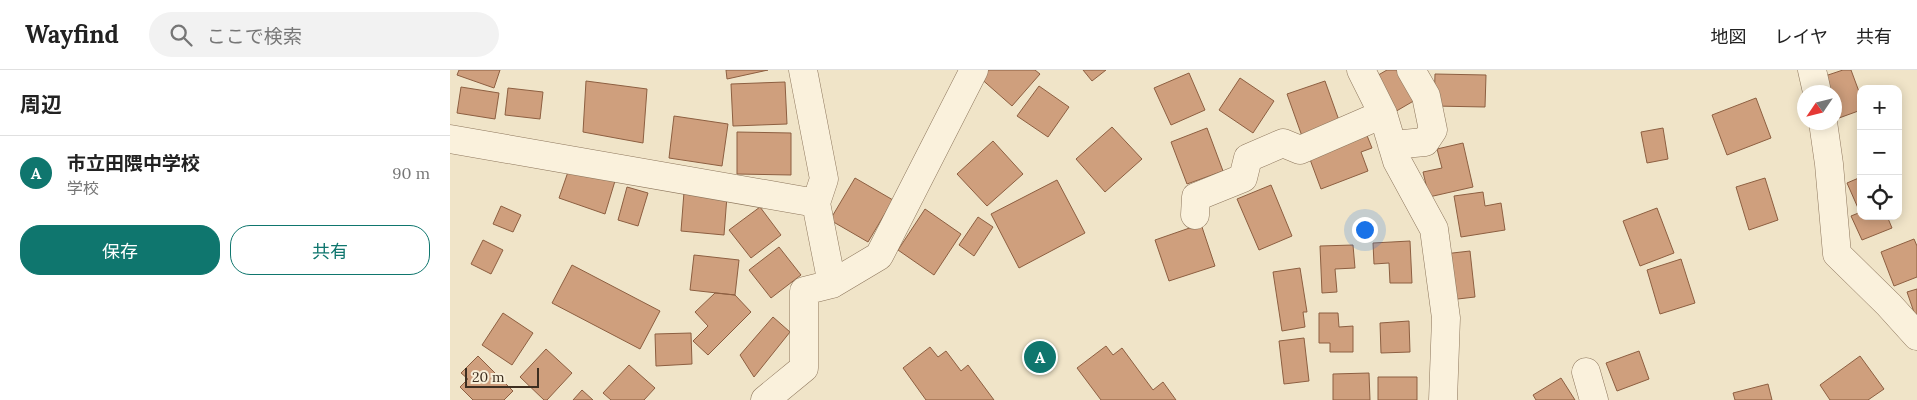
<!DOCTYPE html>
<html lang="ja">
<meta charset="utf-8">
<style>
:root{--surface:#fff;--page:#f2f2f2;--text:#222;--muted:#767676;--line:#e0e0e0;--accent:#0f766e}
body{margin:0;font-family:Lora,"Noto Sans JP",serif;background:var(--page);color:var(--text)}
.controls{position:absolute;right:15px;top:15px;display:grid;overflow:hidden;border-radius:10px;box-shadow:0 2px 12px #0003}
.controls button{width:45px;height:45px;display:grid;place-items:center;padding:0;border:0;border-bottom:1px solid var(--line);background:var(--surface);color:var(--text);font:25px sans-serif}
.compass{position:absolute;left:1347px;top:15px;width:45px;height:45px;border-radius:50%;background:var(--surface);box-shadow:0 2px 12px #0003;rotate:235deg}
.scale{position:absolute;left:15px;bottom:12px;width:74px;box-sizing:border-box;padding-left:5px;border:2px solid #3d2e20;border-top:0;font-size:14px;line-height:18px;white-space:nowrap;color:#3d2e20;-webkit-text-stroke:4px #f7eed8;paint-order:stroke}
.you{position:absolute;left:914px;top:159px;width:18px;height:18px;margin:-12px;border:4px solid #fff;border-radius:50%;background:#1a73e8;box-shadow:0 0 0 8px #1a73e833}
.badge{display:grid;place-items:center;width:32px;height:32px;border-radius:50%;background:var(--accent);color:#fff;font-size:16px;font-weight:700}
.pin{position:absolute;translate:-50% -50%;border:2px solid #fff;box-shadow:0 1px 5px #0006}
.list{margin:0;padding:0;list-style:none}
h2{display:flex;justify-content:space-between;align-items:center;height:65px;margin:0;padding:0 20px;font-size:21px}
h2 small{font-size:16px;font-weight:400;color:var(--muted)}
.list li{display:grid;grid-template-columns:32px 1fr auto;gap:15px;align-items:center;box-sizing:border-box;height:75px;padding:0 20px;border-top:1px solid var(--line)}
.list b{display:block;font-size:19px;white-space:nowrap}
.list p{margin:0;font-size:16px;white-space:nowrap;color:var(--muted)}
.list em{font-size:16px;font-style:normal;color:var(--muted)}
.actions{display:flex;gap:10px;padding:15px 20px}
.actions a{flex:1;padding:11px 0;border:1px solid var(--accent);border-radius:20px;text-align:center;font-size:18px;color:var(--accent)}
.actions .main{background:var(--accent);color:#fff}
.icon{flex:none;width:28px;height:28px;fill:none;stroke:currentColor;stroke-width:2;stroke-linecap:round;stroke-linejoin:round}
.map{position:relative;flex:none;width:1467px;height:330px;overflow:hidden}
header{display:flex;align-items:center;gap:30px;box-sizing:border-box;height:70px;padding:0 25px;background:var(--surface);border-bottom:1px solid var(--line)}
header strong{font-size:24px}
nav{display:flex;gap:28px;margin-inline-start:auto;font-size:18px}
.search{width:350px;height:45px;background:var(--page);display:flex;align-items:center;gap:12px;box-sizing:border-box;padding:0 18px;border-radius:28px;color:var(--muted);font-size:19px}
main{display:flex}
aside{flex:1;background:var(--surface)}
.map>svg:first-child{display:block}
.building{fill:#cf9f7d;stroke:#8d5f41}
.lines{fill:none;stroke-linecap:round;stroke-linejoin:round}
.minor-casing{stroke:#8d765c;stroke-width:29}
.minor{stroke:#faf1dc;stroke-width:28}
</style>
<header>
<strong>Wayfind</strong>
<div class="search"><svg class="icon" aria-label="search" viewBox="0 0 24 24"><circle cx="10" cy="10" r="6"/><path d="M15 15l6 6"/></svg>ここで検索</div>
<nav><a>地図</a><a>レイヤ</a><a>共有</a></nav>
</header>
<main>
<aside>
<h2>周辺<small></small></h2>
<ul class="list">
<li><span class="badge">A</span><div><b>市立田隈中学校</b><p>学校</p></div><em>90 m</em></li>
</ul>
<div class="actions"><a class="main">保存</a><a>共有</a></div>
</aside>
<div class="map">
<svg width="1467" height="330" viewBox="0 0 1467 330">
<rect width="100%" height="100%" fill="#f0e4c8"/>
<path class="building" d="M9,0H50L44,18L7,5Z
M276,0H318L277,9Z
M533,0H585L590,4L562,36L528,6Z
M633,0H656L642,11Z
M937,0H950L967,29L943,43L923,8Z
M1393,0H1401L1411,27V40L1389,48L1384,34V22H1381L1375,6Z
M739,3L755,40L721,55L704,18Z
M985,4L1036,5L1035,37L984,36Z
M790,8L824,31L803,63L769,40Z
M136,11L197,19L193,73L133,62Z
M875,11L891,56L853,69L837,24Z
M335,12L337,54L283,56L281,14Z
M589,16L619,37L598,67L567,46Z
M11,17L49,23L45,49L7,43Z
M58,18L93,22L90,49L55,45Z
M1306,28L1321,68L1277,85L1262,45Z
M224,46L278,54L272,96L219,88Z
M662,57L692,89L655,122L626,89Z
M757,58L773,101L737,114L721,72Z
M1213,58L1218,89L1197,93L1191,62Z
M287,62L341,63V105L287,104Z
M916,63L922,78L911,82L918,101L871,119L858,84Z
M543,71L573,104L537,136L507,104Z
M1013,73L1023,117L979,127L973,102L992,98L987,79Z
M120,96L165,111L155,144L109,128Z
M1411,107V136L1408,138L1397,113Z
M405,108L443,130L418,172L380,150Z
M1315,108L1328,150L1299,160L1286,117Z
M607,110L635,163L569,198L541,144Z
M821,115L842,166L809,180L787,129Z
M177,117L198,123L188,156L168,150Z
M234,122L277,126L274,165L231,161Z
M1033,122L1035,136L1051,133L1055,160L1011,167L1004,126Z
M51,136L71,145L63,162L43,154Z
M310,137L331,165L301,188L279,160Z
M1207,138L1224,183L1190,196L1173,151Z
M475,139L511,164L484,205L448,180Z
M1411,142V146H1437L1442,158L1412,170L1401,146Z
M528,147L543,157L524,186L509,175Z
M751,154L765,196L719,211L705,170Z
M1464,169L1467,176V207L1444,216L1431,182Z
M33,170L53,180L41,204L21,194Z
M960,171L962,213H940L939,193L924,194L923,173Z
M903,175L905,198L885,199L887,222L872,223L870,176Z
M329,177L351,205L321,228L299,200Z
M1020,181L1025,227L999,230L994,184Z
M244,185L289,190L285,225L240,220Z
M1231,189L1245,233L1210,244L1197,200Z
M122,195L210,241L190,279L102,233Z
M850,198L857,242H853L855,257L832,261L823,202Z
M1467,219V251L1457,222Z
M265,223L285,225L301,242L258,285L243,271L258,256L245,242Z
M53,243L83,263L62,295L32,275Z
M869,243H888L889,257L903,256V282H880V273H869Z
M323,247L340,262L304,307L290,285Z
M959,251L960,282L931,283L930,253Z
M241,263L242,294L206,296L205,264Z
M854,268L859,311L834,314L829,271Z
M656,276L663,285L672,278L703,320L713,312L726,330H651L627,298Z
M480,277L488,287L496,281L511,301L518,295L544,330H476L453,298Z
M96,279L122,303L97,330H94L70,307Z
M1189,281L1199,309L1167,321L1156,293Z
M28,286L63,321L54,330H23L10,317L18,309L11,303Z
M1410,286L1434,319L1418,330H1380L1370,315Z
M179,295L205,318L194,330H161L153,323Z
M919,303L920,330H883V304Z
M928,307H967V330H928Z
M1111,308L1125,330H1086L1083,325Z
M1318,314L1322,330H1285L1283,323Z
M132,320L143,330H123Z"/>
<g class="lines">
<defs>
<path id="minor" d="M353,0L374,109L366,133L382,214
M911,0L933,44L947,91L984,159L996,248L993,330
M1362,0L1367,22
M1373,52L1379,94L1387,184L1439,235L1467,266
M0,69L366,133
M942,75L975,72L983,60L976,26L961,0
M745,145L746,127L793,108L798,88L833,73L850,80L933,44
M1136,302L1144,330
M315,330L354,298V221L382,214L429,186L524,0"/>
</defs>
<use href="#minor" class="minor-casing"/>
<use href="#minor" class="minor"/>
</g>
</svg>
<div class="controls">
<button>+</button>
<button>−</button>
<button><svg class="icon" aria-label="locate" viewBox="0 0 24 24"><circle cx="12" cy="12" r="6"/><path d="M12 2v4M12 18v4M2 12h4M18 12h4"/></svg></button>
</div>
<svg class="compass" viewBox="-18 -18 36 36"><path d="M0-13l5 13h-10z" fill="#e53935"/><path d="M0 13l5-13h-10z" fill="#767676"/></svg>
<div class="scale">20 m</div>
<div class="you"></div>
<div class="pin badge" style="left:590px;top:287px">A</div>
</div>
</main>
